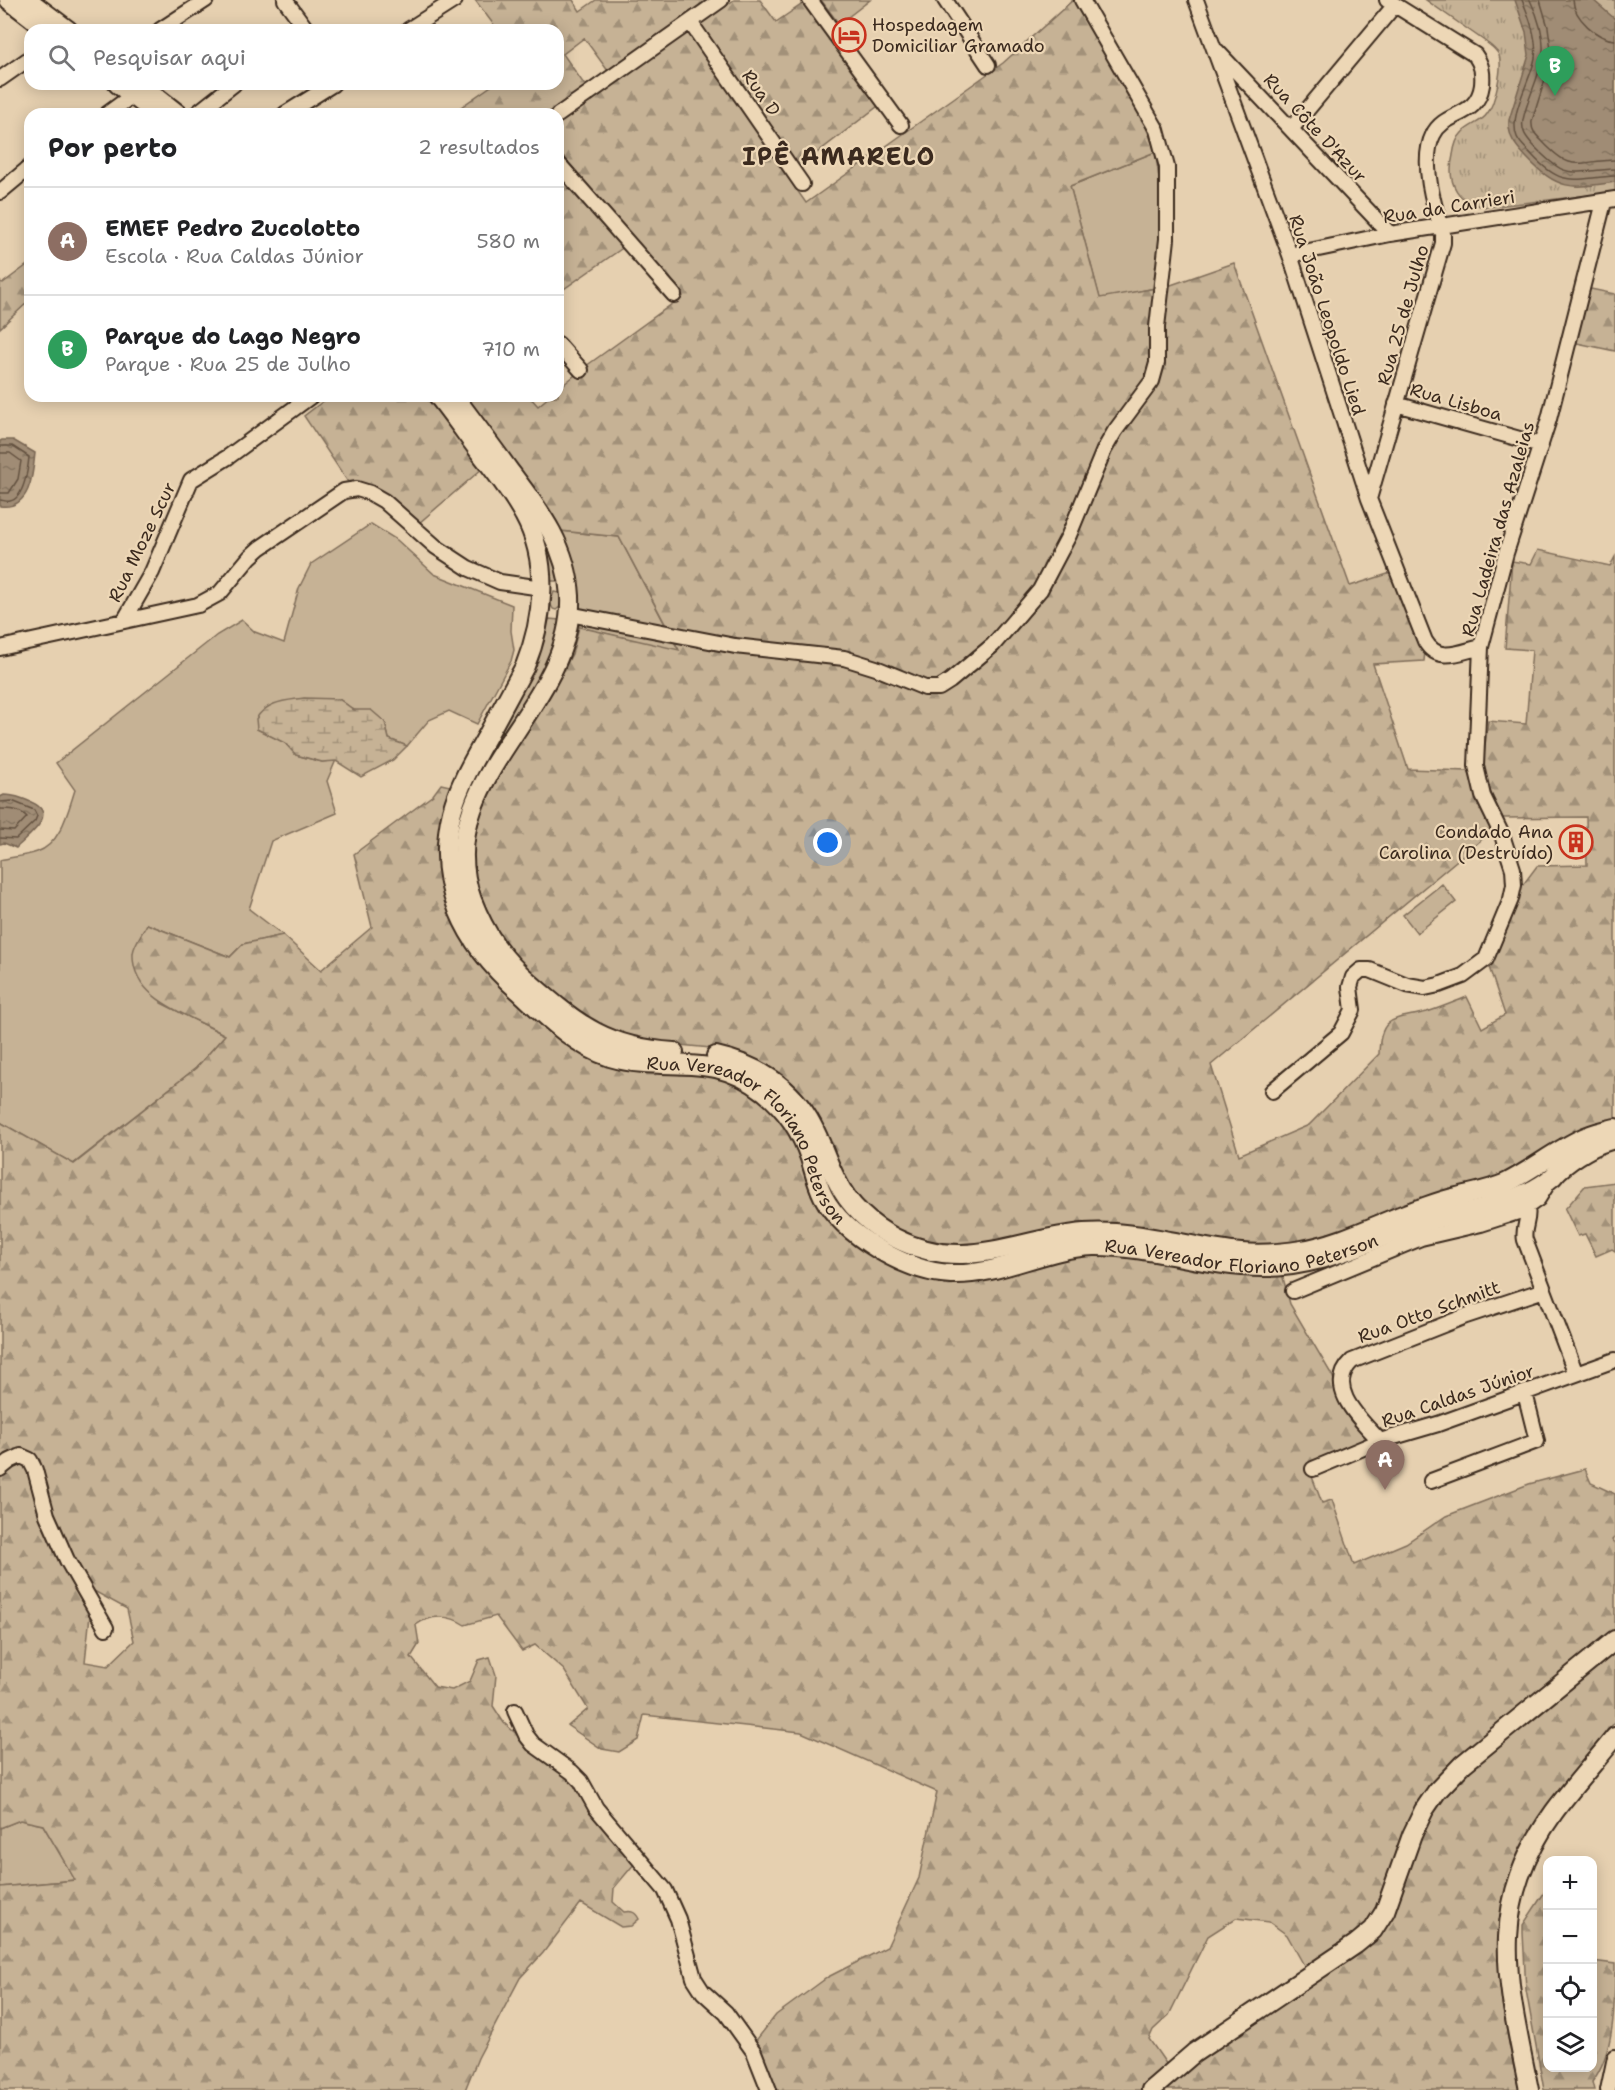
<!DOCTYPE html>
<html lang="pt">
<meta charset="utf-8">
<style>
:root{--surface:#fff;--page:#f6f6f6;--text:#202124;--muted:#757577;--line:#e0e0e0;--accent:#c8321e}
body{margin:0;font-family:"Shantell Sans",sans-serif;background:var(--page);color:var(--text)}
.controls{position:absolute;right:18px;bottom:18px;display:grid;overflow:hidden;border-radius:12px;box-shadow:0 3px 15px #0003}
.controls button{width:54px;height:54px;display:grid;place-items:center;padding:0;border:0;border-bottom:2px solid var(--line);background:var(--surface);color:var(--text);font:30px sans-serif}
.you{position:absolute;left:828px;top:843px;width:21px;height:21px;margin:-15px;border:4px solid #fff;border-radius:50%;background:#1a73e8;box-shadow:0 0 0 9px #1a73e833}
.badge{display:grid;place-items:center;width:39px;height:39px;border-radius:50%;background:var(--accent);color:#fff;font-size:20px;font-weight:700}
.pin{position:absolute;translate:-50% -50px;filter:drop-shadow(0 2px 3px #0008)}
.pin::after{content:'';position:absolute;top:32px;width:21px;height:18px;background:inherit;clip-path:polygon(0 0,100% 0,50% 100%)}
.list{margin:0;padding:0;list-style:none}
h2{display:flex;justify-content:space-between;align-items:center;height:78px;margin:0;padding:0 24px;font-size:26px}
h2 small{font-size:20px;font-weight:400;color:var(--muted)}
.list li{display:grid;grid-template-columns:39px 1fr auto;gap:18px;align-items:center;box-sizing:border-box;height:108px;padding:0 24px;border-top:2px solid var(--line)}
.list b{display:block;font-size:22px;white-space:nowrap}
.list p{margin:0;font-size:20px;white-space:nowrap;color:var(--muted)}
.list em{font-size:20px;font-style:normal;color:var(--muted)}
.icon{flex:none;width:33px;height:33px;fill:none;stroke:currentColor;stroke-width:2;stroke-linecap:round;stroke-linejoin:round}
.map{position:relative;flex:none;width:1615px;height:2090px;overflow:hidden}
.search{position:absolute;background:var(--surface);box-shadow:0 3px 15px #0003;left:24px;top:24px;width:540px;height:66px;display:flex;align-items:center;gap:15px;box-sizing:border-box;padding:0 21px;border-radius:18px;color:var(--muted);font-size:22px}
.panel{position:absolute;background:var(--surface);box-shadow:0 3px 15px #0003;left:24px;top:108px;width:540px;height:294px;border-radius:18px}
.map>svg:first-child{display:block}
.grass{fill:#c6b295;stroke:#806e5a;stroke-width:1.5}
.forest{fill:url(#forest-firs);stroke:#806e5a;stroke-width:1.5}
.wetland{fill:url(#wetland-marsh);stroke:#806e5a;stroke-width:1.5}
.park{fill:url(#park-tufts);stroke:#806e5a;stroke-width:1.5}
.water{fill:url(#water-ripples);stroke:#786552;stroke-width:1.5}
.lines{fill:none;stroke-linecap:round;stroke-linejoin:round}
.shore{stroke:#635140;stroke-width:1.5}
.minor-casing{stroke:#3b2a1e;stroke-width:18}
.major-casing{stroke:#3b2a1e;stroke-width:22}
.minor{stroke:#edd7b6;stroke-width:14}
.major{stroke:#edd7b6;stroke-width:18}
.labels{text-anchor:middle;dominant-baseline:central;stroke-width:4.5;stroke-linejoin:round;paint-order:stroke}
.poi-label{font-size:18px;fill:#3b2a1e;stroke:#edd7b6;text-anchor:start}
.street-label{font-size:18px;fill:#3b2a1e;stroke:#edd7b6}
.district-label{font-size:24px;font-weight:bold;letter-spacing:1.5px;fill:#3b2a1e;stroke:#edd7b6}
</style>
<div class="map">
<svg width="1615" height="2090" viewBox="0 0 1615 2090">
<defs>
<pattern id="forest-firs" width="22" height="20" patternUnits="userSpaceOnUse" patternTransform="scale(1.5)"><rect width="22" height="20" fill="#c6b295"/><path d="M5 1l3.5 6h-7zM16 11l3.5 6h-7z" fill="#a29179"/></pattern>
<pattern id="wetland-marsh" width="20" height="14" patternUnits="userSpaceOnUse" patternTransform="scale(1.5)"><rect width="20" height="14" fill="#c6b295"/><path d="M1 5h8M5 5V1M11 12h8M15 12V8" fill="none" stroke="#a29179"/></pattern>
<pattern id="park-tufts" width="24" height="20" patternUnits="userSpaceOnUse" patternTransform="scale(1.5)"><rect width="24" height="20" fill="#c6b295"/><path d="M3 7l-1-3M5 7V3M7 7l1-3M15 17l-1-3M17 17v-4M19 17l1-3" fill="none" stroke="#a29179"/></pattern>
<pattern id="water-ripples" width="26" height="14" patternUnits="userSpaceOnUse" patternTransform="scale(1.5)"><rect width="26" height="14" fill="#a08c74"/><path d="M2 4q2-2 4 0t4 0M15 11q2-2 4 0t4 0" fill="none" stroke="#84735f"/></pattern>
</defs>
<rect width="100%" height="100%" fill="#e6d0b0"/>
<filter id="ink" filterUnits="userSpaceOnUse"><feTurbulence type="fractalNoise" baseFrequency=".0167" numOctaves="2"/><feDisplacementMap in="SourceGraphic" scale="12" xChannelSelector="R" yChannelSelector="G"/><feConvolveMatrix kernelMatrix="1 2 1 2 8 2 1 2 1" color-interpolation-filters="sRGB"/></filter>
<g filter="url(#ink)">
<path class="grass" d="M1155,152C1164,198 1161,242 1155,288L1100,299L1070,186Z
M447,396L550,542L560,581H546L542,547Z
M371,524L397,540L434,574L512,605L511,631L514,650L511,661L477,724L449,711L429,720L407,746L389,739L385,722L354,710L339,699L257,729L285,743L296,755L322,762L336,760L327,781L337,813L271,841L249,909L283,935L243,944L230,957L147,924L161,1003L225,1035L196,1068L73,1164L0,1122V860C12,857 25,856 37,852C61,844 68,811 75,790L56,763L217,635L242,620L255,632L284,643L299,588L311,564Z
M561,531L619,537L679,651L579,627C577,590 573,566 561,531Z
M554,592L559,593L562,598L561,606L556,610L553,609L550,603Z
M549,619L560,620C552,662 530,698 507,732C492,754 476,775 468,800C456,833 457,867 465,900C470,920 481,940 494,955C503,967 517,977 528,987C557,1013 586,1042 625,1052C666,1061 709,1053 748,1072C772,1084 796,1106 808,1131C818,1150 823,1171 834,1189C846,1209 864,1225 883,1238C914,1257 953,1264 989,1258C1023,1253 1054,1241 1089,1239C1146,1237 1202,1258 1259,1260C1317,1261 1371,1231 1424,1212C1446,1205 1470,1201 1492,1194C1509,1189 1525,1178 1540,1168L1542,1170L1521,1183L1485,1199L1481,1204C1462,1207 1444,1209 1427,1215C1388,1228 1351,1249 1311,1257C1288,1262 1265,1263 1242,1261L1119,1242C1096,1241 1074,1242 1051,1247C976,1265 945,1287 874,1237C855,1224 836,1210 827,1189C821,1177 819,1164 815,1151C804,1120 783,1096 755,1078C708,1048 651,1069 601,1047C569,1034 542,1005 517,981C463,933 436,855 467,786C492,729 532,680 549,619Z
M1442,884L1456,902L1417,933L1403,915Z
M20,1820L43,1825L76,1880L0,1887V1828Z"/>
<path class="forest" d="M475,0H573L580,11L596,0H709L608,71L584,38L563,54L586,87L546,114H451L494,84H558V30H496L497,29Z
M734,0H760L776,22L804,3L878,106L787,176L806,203L1003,63L1073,0C1101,47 1140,100 1155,152L1070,186L1100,298L1168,286L1234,263L1350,586L1391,573L1425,651L1424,661L1373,664L1408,769L1468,771L1492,831L1211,1065L1239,1155L1309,1125L1379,1054C1380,1014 1395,1020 1427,1012C1440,1008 1454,1002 1467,997L1482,1028L1505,1015L1488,964L1501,941L1522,886L1537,866L1587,865L1586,817L1503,818C1495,802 1484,783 1484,764C1483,751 1487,735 1488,721L1526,724L1532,650L1505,648L1512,561L1531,564L1538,550L1610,566L1615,557V1120L1501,1178L1325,1238L1288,1246L998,1245L949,1247L921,1241L898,1231L875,1215L855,1192L783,1078L767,1066L746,1056L722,1049L647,1042L622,1036L571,1009L514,958L483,910L472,867L475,822L496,772L547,699L572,654L579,627L679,650L619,537L561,531L497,440L463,396H529L538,406L550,396H558V389L586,366L683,296L558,152V121Z
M821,0H870L839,24Z
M563,181L624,247L558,293V185Z
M30,263V300L0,328V282L3,283Z
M1586,288L1615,294V351L1572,342Z
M330,396H429L483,468L419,523C398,505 378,482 348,482L304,416Z
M441,784L450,786C431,850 435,904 475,959C488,976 506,989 522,1003C532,1012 555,1037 566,1041C580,1046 596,1048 611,1051C645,1059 679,1067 713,1075L731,1081L768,1104L790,1130L817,1196L921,1275L1096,1252L1282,1274L1290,1304L1333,1377L1341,1404L1348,1416L1369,1438L1368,1440L1308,1466L1322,1503L1332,1500L1354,1565L1406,1543L1446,1516L1529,1484L1585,1469L1591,1483L1615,1494V1537L1612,1540L1615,1544V1632L1435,1783L1380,1903L1366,1926L1358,1933L1305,1967L1287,1935L1269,1922L1236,1918L1208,1936L1169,2015L1153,2030L1149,2039L1167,2065L1140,2090H773L754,2043L776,2015L817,1985L828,1977L887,1947L919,1878L937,1792L801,1732L644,1715L638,1740L619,1752L602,1749L568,1726L588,1709L564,1670L535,1645L522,1651L496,1616L465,1625C450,1615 431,1614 416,1625L419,1644L411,1657L435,1687L452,1690L470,1681L479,1660L490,1657L496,1675L493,1706L504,1723L547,1761L567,1774L635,1863L614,1888L613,1902L624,1912C631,1911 635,1911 639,1919L631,1926L621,1927L581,1903L543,1953L520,1978L478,2058L465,2090H0V1887L75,1880L43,1825L20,1820L0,1828V1472L6,1466L24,1462L32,1470L65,1564L90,1615L85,1662L108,1666L134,1641L127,1609L92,1590L71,1556L51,1512L40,1460L15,1449L0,1462V1122L74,1164L196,1068L225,1035C193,1016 131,1001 133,953C134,944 143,932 147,924L230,957L243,944L283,935L321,970L372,927L354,854L433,795Z
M1615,1182V1251L1612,1249L1596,1256L1585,1234L1578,1236L1565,1209L1585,1186Z
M1615,1645V1722C1571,1774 1522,1827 1504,1895C1489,1952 1506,2033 1519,2090H1160L1179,2073L1356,1953L1424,1824L1454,1781Z
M1546,1890L1548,2068H1592L1593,1961L1615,1964C1615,2003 1615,2052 1592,2082L1594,2090H1544L1526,1990L1523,1933V1925Z"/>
<path class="wetland" d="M304,698L339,699L354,710H371L385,722L389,739L407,746L393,760L361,777L336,761L322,762L296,755L285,743L257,729L256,719C267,701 285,701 304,698Z"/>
<path class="park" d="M1426,0H1615V192L1489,207C1458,205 1446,184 1453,155C1454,148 1456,139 1461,134C1468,125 1481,123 1487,114C1495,104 1503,68 1499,55C1496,49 1491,46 1486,42Z"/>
<path class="water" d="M1515,0H1593L1615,19V182C1571,189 1558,191 1526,157C1515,145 1508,137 1509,120L1529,55L1526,32Z
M2,440H13L35,453C33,475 30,510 0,506V441Z
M4,795C14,795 21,798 31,802C60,814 28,836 16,848L4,843L0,844V797Z"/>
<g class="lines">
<path class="shore" d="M1522,0C1529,16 1538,39 1535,58C1531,80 1508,115 1517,137C1520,144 1527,149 1532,155C1563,189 1574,178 1615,176
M1530,0C1538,16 1546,40 1542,58C1539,79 1527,99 1523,120C1521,131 1526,137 1533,145C1568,182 1569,171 1615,169
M1540,0L1548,27L1552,57L1532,121C1531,130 1535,134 1542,141C1573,174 1576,161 1615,160
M1573,0C1574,18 1597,39 1615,40
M0,446H12L29,457C28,468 24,499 10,501C7,502 3,500 0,500
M0,453H10L21,461L18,479L9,493H0
M0,802L12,801L34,810L37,816L35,821L16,839L0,838
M0,809C10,809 20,809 27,817L14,831L0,830"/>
<defs>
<path id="minor" d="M285,0L307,30
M810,0L901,125
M945,0L988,65
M1196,0L1290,255L1369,499L1425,641C1438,664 1460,652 1481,647
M690,22L802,184
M160,30L206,0
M408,30L455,0
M1217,51L1390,234
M0,79L30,58
M107,114L133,95
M196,114L234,84
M285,114L333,84
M558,115L721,0
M1292,128L1394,6
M558,163L674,295
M0,192L30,167
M1290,255L1390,234L1615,199
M558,344L581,370
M1396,404L1541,445
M1369,499L1443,243V234C1434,207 1420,161 1433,135C1445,110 1477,119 1482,85C1483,73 1482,65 1475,55L1387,0
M569,614L735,646L844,658L876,668L925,688H939L950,681L993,645L1040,590L1069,535L1104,450L1115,431L1152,381L1157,363V327L1167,239V167L1157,130L1082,0
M124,621L152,572L191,480L228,457L311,396
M0,648L198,605L220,593L250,557L260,548L344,491L357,489L370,493L384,501L436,547L468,568L500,582L542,588
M1272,1091L1341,1033L1353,1010L1350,987L1353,977L1361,970H1370L1407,985L1425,988L1439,985L1463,976L1486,959L1511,899L1514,885L1513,869L1502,835L1483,796L1476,766L1481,647L1506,553L1549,419L1604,202
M1527,1208C1530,1220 1522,1228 1525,1240L1576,1374
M1293,1291L1421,1238L1481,1224L1521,1211L1538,1199L1548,1183
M1380,1441C1361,1420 1324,1388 1352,1361L1466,1316L1544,1290
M0,1469L10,1461L21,1456L30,1460L35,1470L47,1515L67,1560L106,1628
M1313,1469L1380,1441L1438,1424L1615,1360
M1431,1481L1537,1441L1525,1393
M515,1711L526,1735L533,1744L572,1772L581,1781L596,1808L665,1890L678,1919L694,1978L703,1992L726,2013L754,2052L769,2090
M1608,2090L1615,2057"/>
<g id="major">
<path d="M9,0L36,21"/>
<path d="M28,0L68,30"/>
<path d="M118,84L157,114"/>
<path d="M140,84L178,114"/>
<path id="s1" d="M438,396C453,415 467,435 482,455C497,474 513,494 524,515C550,562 544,619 525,666C512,690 499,714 486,738C473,761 459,785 452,811C434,884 465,944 519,991C546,1016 574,1045 610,1057C668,1074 710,1049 765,1092C787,1110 801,1131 810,1158C814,1171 817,1184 823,1196C844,1236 907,1272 951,1274C1000,1276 1044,1248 1093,1246C1150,1245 1205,1267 1262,1267C1321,1268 1371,1239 1425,1222C1446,1215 1467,1214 1488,1207C1509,1201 1529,1194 1547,1181C1558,1173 1549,1180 1559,1170C1573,1157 1596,1143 1615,1139"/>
<path d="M454,396C472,420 490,444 508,469C538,509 567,544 570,596C575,709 428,780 472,900C485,934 503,960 531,984C579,1026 608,1048 674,1052"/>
<path d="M716,1056C757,1065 792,1087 812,1125C822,1143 827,1163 837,1181C848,1205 871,1226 895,1238C965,1274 1014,1239 1084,1233C1137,1229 1189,1248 1241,1253C1261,1255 1283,1253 1302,1250C1340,1244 1377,1224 1413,1211C1428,1206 1442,1200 1457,1197C1473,1193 1490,1190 1506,1183C1532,1170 1555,1151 1581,1139C1592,1133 1604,1131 1615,1128"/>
<path d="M1151,2090L1194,2053L1356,1944L1373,1930L1385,1911L1412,1835L1424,1810L1437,1791L1463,1764L1615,1640"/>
<path d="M1529,2090C1508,1984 1485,1908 1554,1812C1573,1786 1595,1762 1615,1737"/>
</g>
</defs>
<use href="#minor" class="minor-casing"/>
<use href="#major" class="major-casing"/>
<use href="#minor" class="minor"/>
<use href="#major" class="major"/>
</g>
</g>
<defs>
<symbol id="hotel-ring" viewBox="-11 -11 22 22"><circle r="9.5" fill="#edd7b6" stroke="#c8321e" stroke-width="1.5"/><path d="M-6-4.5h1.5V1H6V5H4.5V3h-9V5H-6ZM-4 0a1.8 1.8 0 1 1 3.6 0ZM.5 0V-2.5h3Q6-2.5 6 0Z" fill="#c8321e"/></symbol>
<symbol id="building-ring" viewBox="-11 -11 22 22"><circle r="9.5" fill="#edd7b6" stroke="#c8321e" stroke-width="1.5"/><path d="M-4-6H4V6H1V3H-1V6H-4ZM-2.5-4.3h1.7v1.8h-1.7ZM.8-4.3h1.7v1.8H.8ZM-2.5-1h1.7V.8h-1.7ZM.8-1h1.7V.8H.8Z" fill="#c8321e"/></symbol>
</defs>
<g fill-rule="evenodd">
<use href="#hotel-ring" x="830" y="16" width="38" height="38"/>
<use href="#building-ring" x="1557" y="823" width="38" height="38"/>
</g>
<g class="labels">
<g class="poi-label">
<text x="872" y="25">Hospedagem<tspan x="872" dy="21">Domiciliar Gramado</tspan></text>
<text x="1553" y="832" text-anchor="end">Condado Ana<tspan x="1553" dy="21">Carolina (Destruído)</tspan></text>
</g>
<g class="street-label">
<text transform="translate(761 93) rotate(55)">Rua D</text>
<text transform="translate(1315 128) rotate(47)">Rua Côte D'Azur</text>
<text transform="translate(1449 207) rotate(-9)">Rua da Carrieri</text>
<text transform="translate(1327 315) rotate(72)">Rua João Leopoldo Lied</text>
<text transform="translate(1403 315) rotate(-74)">Rua 25 de Julho</text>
<text transform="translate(1456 402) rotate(16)">Rua Lisboa</text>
<text transform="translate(1498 529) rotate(-74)">Rua Ladeira das Azaleias</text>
<text transform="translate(142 542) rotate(-64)">Rua Moze Scur</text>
<text stroke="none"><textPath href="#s1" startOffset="958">Rua Vereador Floriano Peterson</textPath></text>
<text stroke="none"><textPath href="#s1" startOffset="1516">Rua Vereador Floriano Peterson</textPath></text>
<text transform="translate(1429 1312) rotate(-20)">Rua Otto Schmitt</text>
<text transform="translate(1458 1396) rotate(-19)">Rua Caldas Júnior</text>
</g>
<g class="district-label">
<text x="839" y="157">IPÊ AMARELO</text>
</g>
</g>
</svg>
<div class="controls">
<button>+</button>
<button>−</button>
<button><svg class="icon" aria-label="locate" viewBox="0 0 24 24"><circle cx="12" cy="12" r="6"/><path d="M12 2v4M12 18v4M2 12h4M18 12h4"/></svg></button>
<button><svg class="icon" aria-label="layers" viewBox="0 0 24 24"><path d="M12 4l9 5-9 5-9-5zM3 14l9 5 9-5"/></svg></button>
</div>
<div class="you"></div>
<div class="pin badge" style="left:1385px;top:1490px;background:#8d6e63">A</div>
<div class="pin badge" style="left:1555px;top:96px;background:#2e9e5b">B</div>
<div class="search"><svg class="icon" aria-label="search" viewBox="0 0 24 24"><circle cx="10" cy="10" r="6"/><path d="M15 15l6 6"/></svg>Pesquisar aqui</div>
<section class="panel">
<h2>Por perto<small>2 resultados</small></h2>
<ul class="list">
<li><span class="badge" style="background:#8d6e63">A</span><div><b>EMEF Pedro Zucolotto</b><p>Escola · Rua Caldas Júnior</p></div><em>580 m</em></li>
<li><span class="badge" style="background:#2e9e5b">B</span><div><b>Parque do Lago Negro</b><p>Parque · Rua 25 de Julho</p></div><em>710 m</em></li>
</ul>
</section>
</div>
